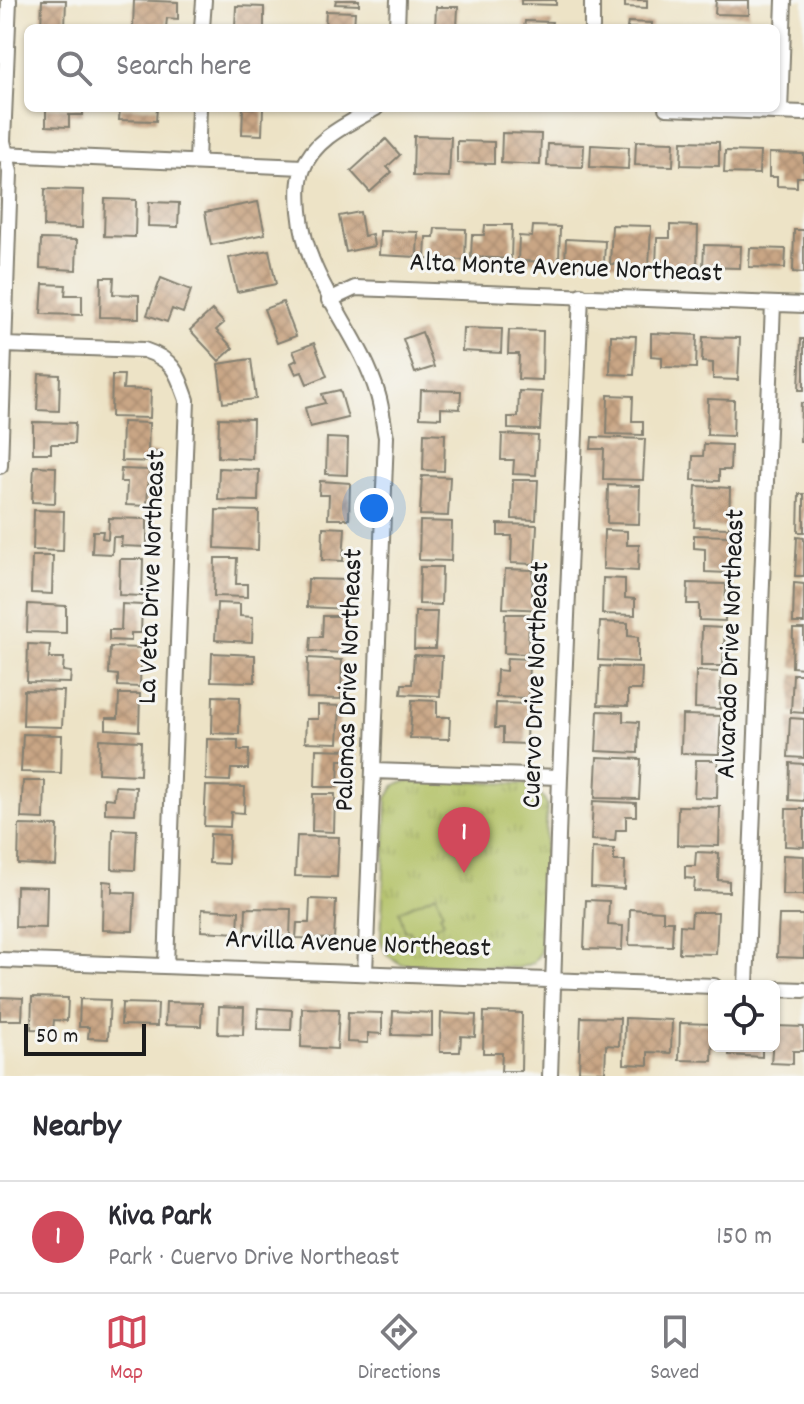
<!DOCTYPE html>
<meta charset="utf-8">
<style>
:root{--surface:#fff;--page:#f2f2f3;--text:#2b2b33;--muted:#7c7c81;--line:#e1e1e2;--accent:#d1495b}
body{margin:0;font-family:Dekko,sans-serif;background:var(--page);color:var(--text)}
.controls{position:absolute;right:24px;bottom:24px;display:grid;overflow:hidden;border-radius:12px;box-shadow:0 2px 6px #0004}
.controls button{width:72px;height:72px;display:grid;place-items:center;padding:0;border:0;border-bottom:2px solid var(--line);background:var(--surface);color:var(--text);font:40px sans-serif}
.scale{position:absolute;left:24px;bottom:20px;width:122px;box-sizing:border-box;padding-left:8px;border:4px solid #1c1c1c;border-top:0;font-size:22px;line-height:28px;white-space:nowrap;color:#1c1c1c;-webkit-text-stroke:6px #f6f6f2;paint-order:stroke}
.you{position:absolute;left:374px;top:508px;width:28px;height:28px;margin:-20px;border:6px solid #fff;border-radius:50%;background:#1a73e8;box-shadow:0 0 0 12px #1a73e833}
.badge{display:grid;place-items:center;width:52px;height:52px;border-radius:50%;background:var(--accent);color:#fff;font-size:26px;font-weight:700}
.pin{position:absolute;translate:-50% -66px;filter:drop-shadow(0 2px 4px #0008)}
.pin::after{content:'';position:absolute;top:42px;width:28px;height:24px;background:inherit;clip-path:polygon(0 0,100% 0,50% 100%)}
.list{margin:0;padding:0;list-style:none}
h2{display:flex;justify-content:space-between;align-items:center;height:104px;margin:0;padding:0 32px;font-size:34px}
h2 small{font-size:26px;font-weight:400;color:var(--muted)}
.list li{display:grid;grid-template-columns:52px 1fr auto;gap:24px;align-items:center;box-sizing:border-box;height:112px;padding:0 32px;border-top:2px solid var(--line)}
.list b{display:block;font-size:30px;white-space:nowrap}
.list p{margin:0;font-size:26px;white-space:nowrap;color:var(--muted)}
.list em{font-size:26px;font-style:normal;color:var(--muted)}
.icon{flex:none;width:44px;height:44px;fill:none;stroke:currentColor;stroke-width:2;stroke-linecap:round;stroke-linejoin:round}
.map{position:relative;flex:none;width:804px;height:1076px;overflow:hidden}
.search{position:absolute;background:var(--surface);box-shadow:0 2px 6px #0004;left:24px;right:24px;top:24px;height:88px;display:flex;align-items:center;gap:20px;box-sizing:border-box;padding:0 28px;border-radius:12px;color:var(--muted);font-size:30px}
.sheet{height:216px;background:var(--surface)}
nav{display:flex;justify-content:space-around;align-items:center;box-sizing:border-box;height:112px;border-top:2px solid var(--line);background:var(--surface);font-size:22px;color:var(--muted)}
nav a{display:grid;justify-items:center;gap:4px}
nav .on{color:var(--accent)}
.map>svg:first-child{display:block}
.grass{fill:url(#grass-tufts);stroke:#666e40;stroke-width:2}
.pitch{fill:#b1c063;stroke:#666e40;stroke-width:2}
.building{fill:url(#building-cross-hatch)}
.lines{fill:none;stroke-linecap:round;stroke-linejoin:round}
.minor-casing{stroke:#848071;stroke-width:18}
.minor{stroke:#fff;stroke-width:14}
.labels{text-anchor:middle;dominant-baseline:central;stroke-width:6;stroke-linejoin:round;paint-order:stroke}
.street-label{font-size:28px;fill:#1c1c1c;stroke:#f6f6f2}
</style>
<div class="map">
<svg width="804" height="1076" viewBox="0 0 804 1076">
<defs>
<pattern id="grass-tufts" width="24" height="20" patternUnits="userSpaceOnUse" patternTransform="scale(2)"><rect width="24" height="20" fill="#b1c063"/><path d="M3 7l-1-3M5 7V3M7 7l1-3M15 17l-1-3M17 17v-4M19 17l1-3" fill="none" stroke="#98a455"/></pattern>
<pattern id="building-cross-hatch" width="8" height="8" patternUnits="userSpaceOnUse" patternTransform="scale(2)"><rect width="8" height="8" fill="#c9a685"/><path d="M0 0l8 8M0 8l8-8" fill="none" stroke="#ac8e72"/></pattern>
</defs>
<rect width="100%" height="100%" fill="#f6f6f2"/>
<filter id="ink" filterUnits="userSpaceOnUse"><feTurbulence type="fractalNoise" baseFrequency=".0125" numOctaves="2"/><feDisplacementMap in="SourceGraphic" scale="16" xChannelSelector="R" yChannelSelector="G"/><feConvolveMatrix kernelMatrix="1 2 1 2 8 2 1 2 1" color-interpolation-filters="sRGB"/></filter>
<filter id="wash" filterUnits="userSpaceOnUse"><feTurbulence type="fractalNoise" baseFrequency=".006" numOctaves="4" result="noise"/><feDisplacementMap in="SourceGraphic" scale="32" xChannelSelector="R" yChannelSelector="G"/><feGaussianBlur stdDeviation="1.8" result="paint"/><feColorMatrix in="noise" values="0 0 0 0 0 0 0 0 0 0 0 0 0 0 0 0 0 1.4 0 .05"/><feComposite in="paint" operator="in"/></filter>
<g filter="url(#wash)">
<rect width="100%" height="100%" fill="#ede3c6"/>
<path class="grass" d="M411,780L525,784C536,789 543,794 547,805L540,953L533,963L518,968L401,964L387,955L381,940L387,798L395,785Z"/>
<path class="pitch" d="M436,894L443,912L440,914L444,922L412,937L409,930L405,931L399,911Z"/>
<g id="blocks">
<path class="building" d="M42,0H66L65,28H41Z
M134,0L178,2V19L167,18L166,28H133Z
M336,0H359V5L335,4Z
M521,0H556V5L521,4Z
M625,0H647V8L625,7Z
M716,0H749V15L715,14Z
M236,6L264,7V28H235Z
M436,7H458L457,28H435Z
M326,11L355,12L354,28H325Z
M525,21L552,22L551,28H524Z
M628,22L652,23V28H627Z
M46,108H83V115H69V127L46,126Z
M120,108H157L156,121L119,120Z
M243,108H263L262,135L242,134Z
M502,133L541,134L540,165L501,163Z
M414,136L451,137L449,177L413,176Z
M386,139L400,155L387,167L392,172L370,192L351,171Z
M457,141L494,142V164L457,163Z
M636,141L674,142L673,166L635,165Z
M682,141L719,142V166L681,165Z
M548,144L584,145L583,167L547,166Z
M591,145L629,147L628,169L590,167Z
M725,151L760,152L759,174L724,173Z
M769,153L804,154V177H797V187L777,186V177H769Z
M45,189L83,190L82,228L44,227Z
M105,199L136,200L135,237L104,236Z
M149,202L179,203L178,227L148,226Z
M258,202L265,234L211,245L205,212Z
M360,212L364,236L372,234L374,246L346,252L339,216Z
M485,225H512L511,259L471,257L472,235H484Z
M612,225L651,226L649,266L610,264Z
M670,225L698,226L697,268L656,267L657,238H670Z
M533,226L560,227L559,262L518,261L519,236L532,237Z
M435,228L466,229L465,260L425,259L426,237H434Z
M794,230H804V273L793,272Z
M380,231L418,232L417,257L379,255Z
M41,239L77,240L76,270L40,268Z
M566,239L605,241L604,264L565,263Z
M704,245L741,246L740,268L703,267Z
M750,248L786,249L785,268L749,267Z
M269,250L276,284L237,292L229,258Z
M101,277H114L113,294L139,295V318L100,317Z
M161,278L191,290L183,313L172,309L167,322L147,315Z
M43,284L66,285L65,295H82V315L41,314Z
M283,302L296,336L277,343L264,309Z
M212,310L224,323L216,330L233,348L219,361L190,330Z
M463,328L502,329L501,353L462,351Z
M509,330L543,331L542,380L518,379L519,354H508Z
M422,332L434,367L415,373L403,339Z
M651,333L697,335L696,368L662,367V357L651,356Z
M611,335L636,336L634,375L610,374Z
M703,337L740,338L738,380L713,379V363L702,362Z
M801,339H804V390H799Z
M314,343L327,376L307,384L302,372L296,374L291,363L297,360L293,351Z
M251,359L256,399L223,403L218,364Z
M39,374L60,375L59,411L37,410Z
M112,375H124L123,389L151,390L150,418L111,417Z
M340,390L348,418L310,427L305,408L325,403L322,394Z
M421,390L461,391L460,409L441,408V418L420,417Z
M519,391L542,392L540,430L508,429V417H518Z
M608,395L633,396L632,421H643V435L607,434Z
M708,399L734,400L733,436L707,435Z
M801,403H804V441H800Z
M219,418L253,419L252,459L218,457Z
M33,422L75,423L74,444H51V453H33Z
M122,422L149,423L148,452H160V462L121,461Z
M424,433L445,434L444,471L423,470Z
M502,434L538,436L536,475L513,474L514,460H501Z
M592,437L645,439L643,480L603,479L604,449H591Z
M327,438L348,439L347,475L326,474Z
M704,444L731,445L730,470H719V481L692,480L693,456H703Z
M34,466L56,467L55,503L32,502Z
M219,468L259,470L258,501L218,500Z
M121,469L149,470L147,506L126,505L127,482H120Z
M422,476L450,477L448,516L420,515Z
M513,480H538L536,520L512,519Z
M320,481L350,483L349,519H328L329,495H319Z
M608,485L640,486L639,524L607,523Z
M696,486L730,488L729,528L694,527Z
M799,494H804V532H798Z
M34,510L64,511L63,551L33,550Z
M216,510L259,511L258,550L215,548Z
M109,518L147,519V547L121,546L122,537H113L112,554L92,553L93,531H103L102,538L108,539Z
M420,521L452,522L451,561L419,560Z
M498,524L537,525L535,564L511,563L512,536H498Z
M323,527L345,528L343,561L322,560Z
M604,530L627,531V545H639L638,571L603,569Z
M694,535L729,536L728,573L705,572V549L694,548Z
M797,537L804,538V576H795Z
M32,556H53L52,594L31,593Z
M215,558H237L236,584H247V597L214,596Z
M120,559H143L142,596L119,595Z
M420,567H442L441,605L419,604Z
M505,569L533,570L532,595L544,596V610L503,608Z
M603,578L625,579V598L635,599V615L602,614Z
M308,579L347,580L346,609L307,607Z
M688,583L726,584L725,621L699,620V604H687Z
M794,583L804,584V623H793Z
M217,603L240,604V616L253,617L252,642L215,640Z
M28,604L66,606V633L27,632Z
M122,604L142,605L141,633H131V641L109,640V630H121Z
M415,612H437L435,649H414Z
M505,614H529L528,654L504,653Z
M323,616H343L342,653L310,651L311,637H322Z
M600,622L628,623V636L638,637V662L598,660Z
M702,627L725,628L723,666H701Z
M793,629H804V668L792,667Z
M28,644L50,645L49,658H64L63,671L71,672L70,683L27,682Z
M110,647L141,648L140,687L118,686V675L109,674Z
M212,653L255,655V682L211,681Z
M414,655L442,656L440,696L401,694L402,684H412Z
M308,658L342,660L341,699L307,698Z
M507,658L529,659L528,698L496,697L497,670L506,671Z
M600,666L642,668L641,690H628V706L598,705Z
M696,671L721,672L720,709L695,708Z
M793,674H804V713L791,712Z
M24,690L64,691L62,727L23,726Z
M119,694H140L139,731L106,729V718H118Z
M213,696L240,697L239,734L212,733Z
M412,700L437,701V717H450L449,739L410,738Z
M496,703L527,704L526,744L503,743V728H495Z
M318,705L340,706L338,743L305,742L306,719H318Z
M598,711L623,712V721L639,722L638,753L596,751Z
M682,715L721,716L719,754L681,753Z
M790,718L804,719V758L788,757Z
M23,734L62,735L61,773L21,772Z
M99,739L141,741L140,775L98,773Z
M207,739L238,740V750H249L248,769H231L230,781L206,780Z
M316,749L350,750L349,760H339L338,787H315Z
M597,757L641,759L639,799L595,798Z
M696,760H718L717,798L694,797Z
M790,763L804,764V801L789,800Z
M23,781H45L44,819L21,818Z
M115,786L136,787L135,814L105,813V798L114,799Z
M206,786L245,787L244,813L231,812L230,827L204,826Z
M313,794H335L334,832L312,831Z
M593,801L636,803V816H626V830H616L615,841L591,840Z
M678,806L720,807L719,846L677,845Z
M786,809H804V847L785,846Z
M19,825L58,826L56,866L18,864Z
M113,829L137,830L135,870L112,869Z
M210,834L229,835L228,864L209,863Z
M297,836L339,837L337,877L295,876Z
M592,848L614,849V861H625L624,889L591,887Z
M696,852L719,853L718,880L729,881V892L694,891L695,879L685,878V866H695Z
M783,855L804,856V895H782Z
M103,881L112,882V892L135,893L133,931L102,930Z
M16,886L47,887L46,928L15,927Z
M310,899L336,900L334,939L296,938L297,923H309Z
M586,900L609,901L608,925L623,926L622,950L584,949Z
M246,908L291,909L290,937L245,935Z
M202,909L239,911L238,933L201,931Z
M630,909L663,911V921H673L672,946L629,945Z
M692,912H718L716,954L679,953L680,925L691,926Z
M779,915H803L804,958L777,957Z
M0,997L23,998L22,1020H0Z
M32,997L68,998L67,1021L54,1020L53,1030L31,1029Z
M80,999L110,1000L108,1039L88,1038L89,1027H79Z
M166,1002L202,1003L201,1026L165,1025Z
M122,1003L158,1004L157,1026L121,1025Z
M219,1006L244,1007L243,1035L218,1034Z
M258,1008L292,1010L291,1030L257,1029Z
M302,1008L339,1009L337,1049L301,1047Z
M393,1011L432,1013V1036L392,1035Z
M348,1012L382,1013V1034L368,1033V1043L347,1042Z
M484,1012L522,1013L521,1071H501L502,1053H483Z
M441,1013L476,1015L475,1037L461,1036L460,1052H440Z
M581,1017L620,1018L619,1046L606,1045L605,1072L579,1071Z
M625,1018L672,1020L671,1053L648,1052V1065L624,1064Z
M680,1023L713,1024L712,1061L679,1060Z
M774,1026L804,1027V1051H793V1064L771,1063Z
M730,1046H762V1057L729,1055Z"/>
</g>
</g>
<g filter="url(#ink)">
<use href="#blocks" fill-opacity="0" stroke="#848071" stroke-width="2"/>
<g class="lines">
<defs>
<path id="minor" d="M202,28L204,0
M397,28L398,0
M592,28V0
M666,108L804,113
M780,112L784,0
M0,154L303,167
M197,162L199,108
M329,300L355,288L804,305
M5,345L144,350C174,360 177,372 187,400L166,965
M0,466L10,172L3,141L9,0
M373,771L560,777
M0,960L714,986
M365,973L386,437C383,423 382,408 378,395C359,329 306,283 300,211C299,197 298,182 303,169C314,138 350,123 376,108
M746,986L773,304
M774,989L804,990
M550,1076L560,777L581,295"/>
</defs>
<use href="#minor" class="minor-casing"/>
<use href="#minor" class="minor"/>
</g>
</g>
<g class="labels">
<g class="street-label">
<text transform="translate(566 270) rotate(2)">Alta Monte Avenue Northeast</text>
<text transform="translate(154 577) rotate(-88)">La Veta Drive Northeast</text>
<text transform="translate(733 644) rotate(-88)">Alvarado Drive Northeast</text>
<text transform="translate(351 680) rotate(-88)">Palomas Drive Northeast</text>
<text transform="translate(538 685) rotate(-88)">Cuervo Drive Northeast</text>
<text transform="translate(358 946) rotate(2)">Arvilla Avenue Northeast</text>
</g>
</g>
</svg>
<div class="controls">
<button><svg class="icon" aria-label="locate" viewBox="0 0 24 24"><circle cx="12" cy="12" r="6"/><path d="M12 2v4M12 18v4M2 12h4M18 12h4"/></svg></button>
</div>
<div class="scale">50 m</div>
<div class="you"></div>
<div class="pin badge" style="left:464px;top:873px">1</div>
<div class="search"><svg class="icon" aria-label="search" viewBox="0 0 24 24"><circle cx="10" cy="10" r="6"/><path d="M15 15l6 6"/></svg>Search here</div>
</div>
<section class="sheet">
<h2>Nearby<small></small></h2>
<ul class="list">
<li><span class="badge">1</span><div><b>Kiva Park</b><p>Park · Cuervo Drive Northeast</p></div><em>150 m</em></li>
</ul>
</section>
<nav>
<a class="on"><svg class="icon" aria-label="map" viewBox="0 0 24 24"><path d="M3 6l6-2 6 2 6-2v14l-6 2-6-2-6 2zM9 4v14M15 6v14"/></svg>Map</a>
<a><svg class="icon" aria-label="directions" viewBox="0 0 24 24"><path d="M12 3l9 9-9 9-9-9zM9 14v-3h6M13 9l2 2-2 2"/></svg>Directions</a>
<a><svg class="icon" aria-label="saved" viewBox="0 0 24 24"><path d="M7 4h10v16l-5-4-5 4z"/></svg>Saved</a>
</nav>
